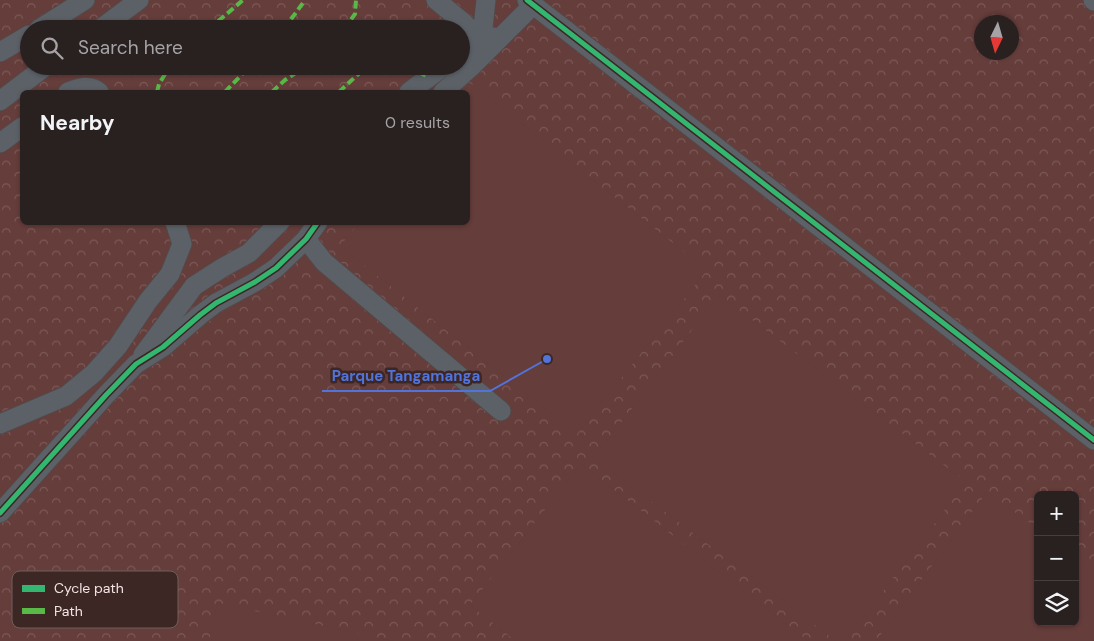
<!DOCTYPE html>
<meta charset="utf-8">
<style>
:root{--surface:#292020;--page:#312829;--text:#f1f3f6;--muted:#a5a3a5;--line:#453e3e}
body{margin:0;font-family:"DM Sans",sans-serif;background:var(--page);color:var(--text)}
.controls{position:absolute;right:15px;bottom:15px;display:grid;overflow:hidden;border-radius:8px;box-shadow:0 1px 4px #0004}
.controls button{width:45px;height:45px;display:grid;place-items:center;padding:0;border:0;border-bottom:1px solid var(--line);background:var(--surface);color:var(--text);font:25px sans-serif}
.compass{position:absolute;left:974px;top:15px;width:45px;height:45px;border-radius:50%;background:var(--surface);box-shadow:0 1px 4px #0004;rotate:185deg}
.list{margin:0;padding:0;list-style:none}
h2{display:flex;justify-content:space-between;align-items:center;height:65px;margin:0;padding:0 20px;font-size:21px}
h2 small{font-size:16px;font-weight:400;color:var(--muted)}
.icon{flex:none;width:28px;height:28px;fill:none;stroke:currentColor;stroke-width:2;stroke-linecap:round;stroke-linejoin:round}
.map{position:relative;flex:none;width:1094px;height:641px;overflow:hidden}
.search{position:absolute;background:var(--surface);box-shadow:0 1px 4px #0004;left:20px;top:20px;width:450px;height:55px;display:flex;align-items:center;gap:12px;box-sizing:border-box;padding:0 18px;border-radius:28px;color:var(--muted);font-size:19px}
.panel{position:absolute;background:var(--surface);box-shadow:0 1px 4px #0004;left:20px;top:90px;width:450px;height:135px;border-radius:8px}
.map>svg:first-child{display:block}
.park{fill:url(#park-crowns);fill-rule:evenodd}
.pitch{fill:#653d3b}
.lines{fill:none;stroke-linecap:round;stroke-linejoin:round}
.minor-casing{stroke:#544948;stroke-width:21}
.minor{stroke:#5c6168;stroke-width:19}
.quiet{stroke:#58b947;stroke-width:4;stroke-dasharray:8 4;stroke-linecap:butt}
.cycleway-casing{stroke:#3c2725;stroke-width:8}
.cycleway{stroke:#33b770;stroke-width:5}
.key{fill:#3c2725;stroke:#725f5e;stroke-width:1}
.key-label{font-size:14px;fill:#f1e3e2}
.leader{fill:none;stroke:#5273da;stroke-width:2}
.callout-dot{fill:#5273da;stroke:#3c2725;stroke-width:2}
.callout-label{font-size:15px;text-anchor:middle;font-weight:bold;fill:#5273da;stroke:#3c2725;stroke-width:5;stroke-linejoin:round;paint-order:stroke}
</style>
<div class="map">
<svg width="1094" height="641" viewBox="0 0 1094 641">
<defs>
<pattern id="park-crowns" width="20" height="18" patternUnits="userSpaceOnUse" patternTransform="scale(1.25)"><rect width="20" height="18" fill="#653d3b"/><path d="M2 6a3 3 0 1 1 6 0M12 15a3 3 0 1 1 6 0" fill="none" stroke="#7c5957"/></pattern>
</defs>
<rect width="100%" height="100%" fill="#372b2a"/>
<path class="park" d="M0,0H1094V641H0ZM982,22H1012V52H982ZM29,29H461V66H29ZM22,92H468V222H22ZM1038,495H1075V622H1038Z"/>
<path class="pitch" d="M470,83L707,270L577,434L340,246L359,223L468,222V92H463Z
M719,295L966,482L845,641H836L594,458Z
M581,464L808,641H516L470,605Z
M987,492L1038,529V622H1075V557L1094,571V641H876Z
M217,603L393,641H209Z"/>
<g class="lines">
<defs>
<path id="minor" d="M436,0L464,23L488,50
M527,0L1094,440
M1093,0L1094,1
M39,29L85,0
M100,29L139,0
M475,36L483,28L486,0
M0,52L29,35
M461,55L481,41L493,37
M68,92C79,88 90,84 99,92
M409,92L444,66
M443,92L471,67L533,5
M0,101L46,66
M0,143L22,127
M306,239L324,262L501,411
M143,355L194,286L222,268L249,253L280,222
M0,424L66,396L94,373L118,346L148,301L170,274L182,244L175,222
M0,513L106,395L136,364L163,347L200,315L216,303L255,282L276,268L306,239L318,222"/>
</defs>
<use href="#minor" class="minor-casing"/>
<use href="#minor" class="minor"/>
<path class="quiet" d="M209,29L243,0
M284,29L305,0
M344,29L355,14L356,0
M408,66L428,77
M157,92L159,84L170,66
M225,92L250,66
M272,92L285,80L306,66
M339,92L367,66"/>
<defs>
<path id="cycleway" d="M527,0L1094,440
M0,513L106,395L136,364L163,347L200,315L216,303L255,282L276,268L306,239L318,222"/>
</defs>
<use href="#cycleway" class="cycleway-casing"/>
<use href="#cycleway" class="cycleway"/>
</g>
<rect x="12" y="571" width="166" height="57" rx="8" class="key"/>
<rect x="22" y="585" width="23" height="7" fill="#33b770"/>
<rect x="22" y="608" width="23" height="6" fill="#58b947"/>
<g class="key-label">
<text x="54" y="593">Cycle path</text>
<text x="54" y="616">Path</text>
</g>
<path class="leader" d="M547 359L490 391H322"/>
<circle class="callout-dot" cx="547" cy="359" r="5"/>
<g class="callout-label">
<text x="406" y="381">Parque Tangamanga</text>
</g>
</svg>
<div class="controls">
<button>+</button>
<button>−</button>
<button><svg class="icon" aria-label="layers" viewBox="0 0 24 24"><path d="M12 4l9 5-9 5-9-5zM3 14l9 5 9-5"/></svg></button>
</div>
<svg class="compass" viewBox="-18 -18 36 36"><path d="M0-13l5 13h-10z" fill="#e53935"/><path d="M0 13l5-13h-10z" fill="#a5a3a5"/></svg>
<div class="search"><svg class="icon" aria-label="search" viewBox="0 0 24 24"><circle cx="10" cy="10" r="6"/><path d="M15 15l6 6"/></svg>Search here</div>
<section class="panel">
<h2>Nearby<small>0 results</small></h2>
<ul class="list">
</ul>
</section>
</div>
